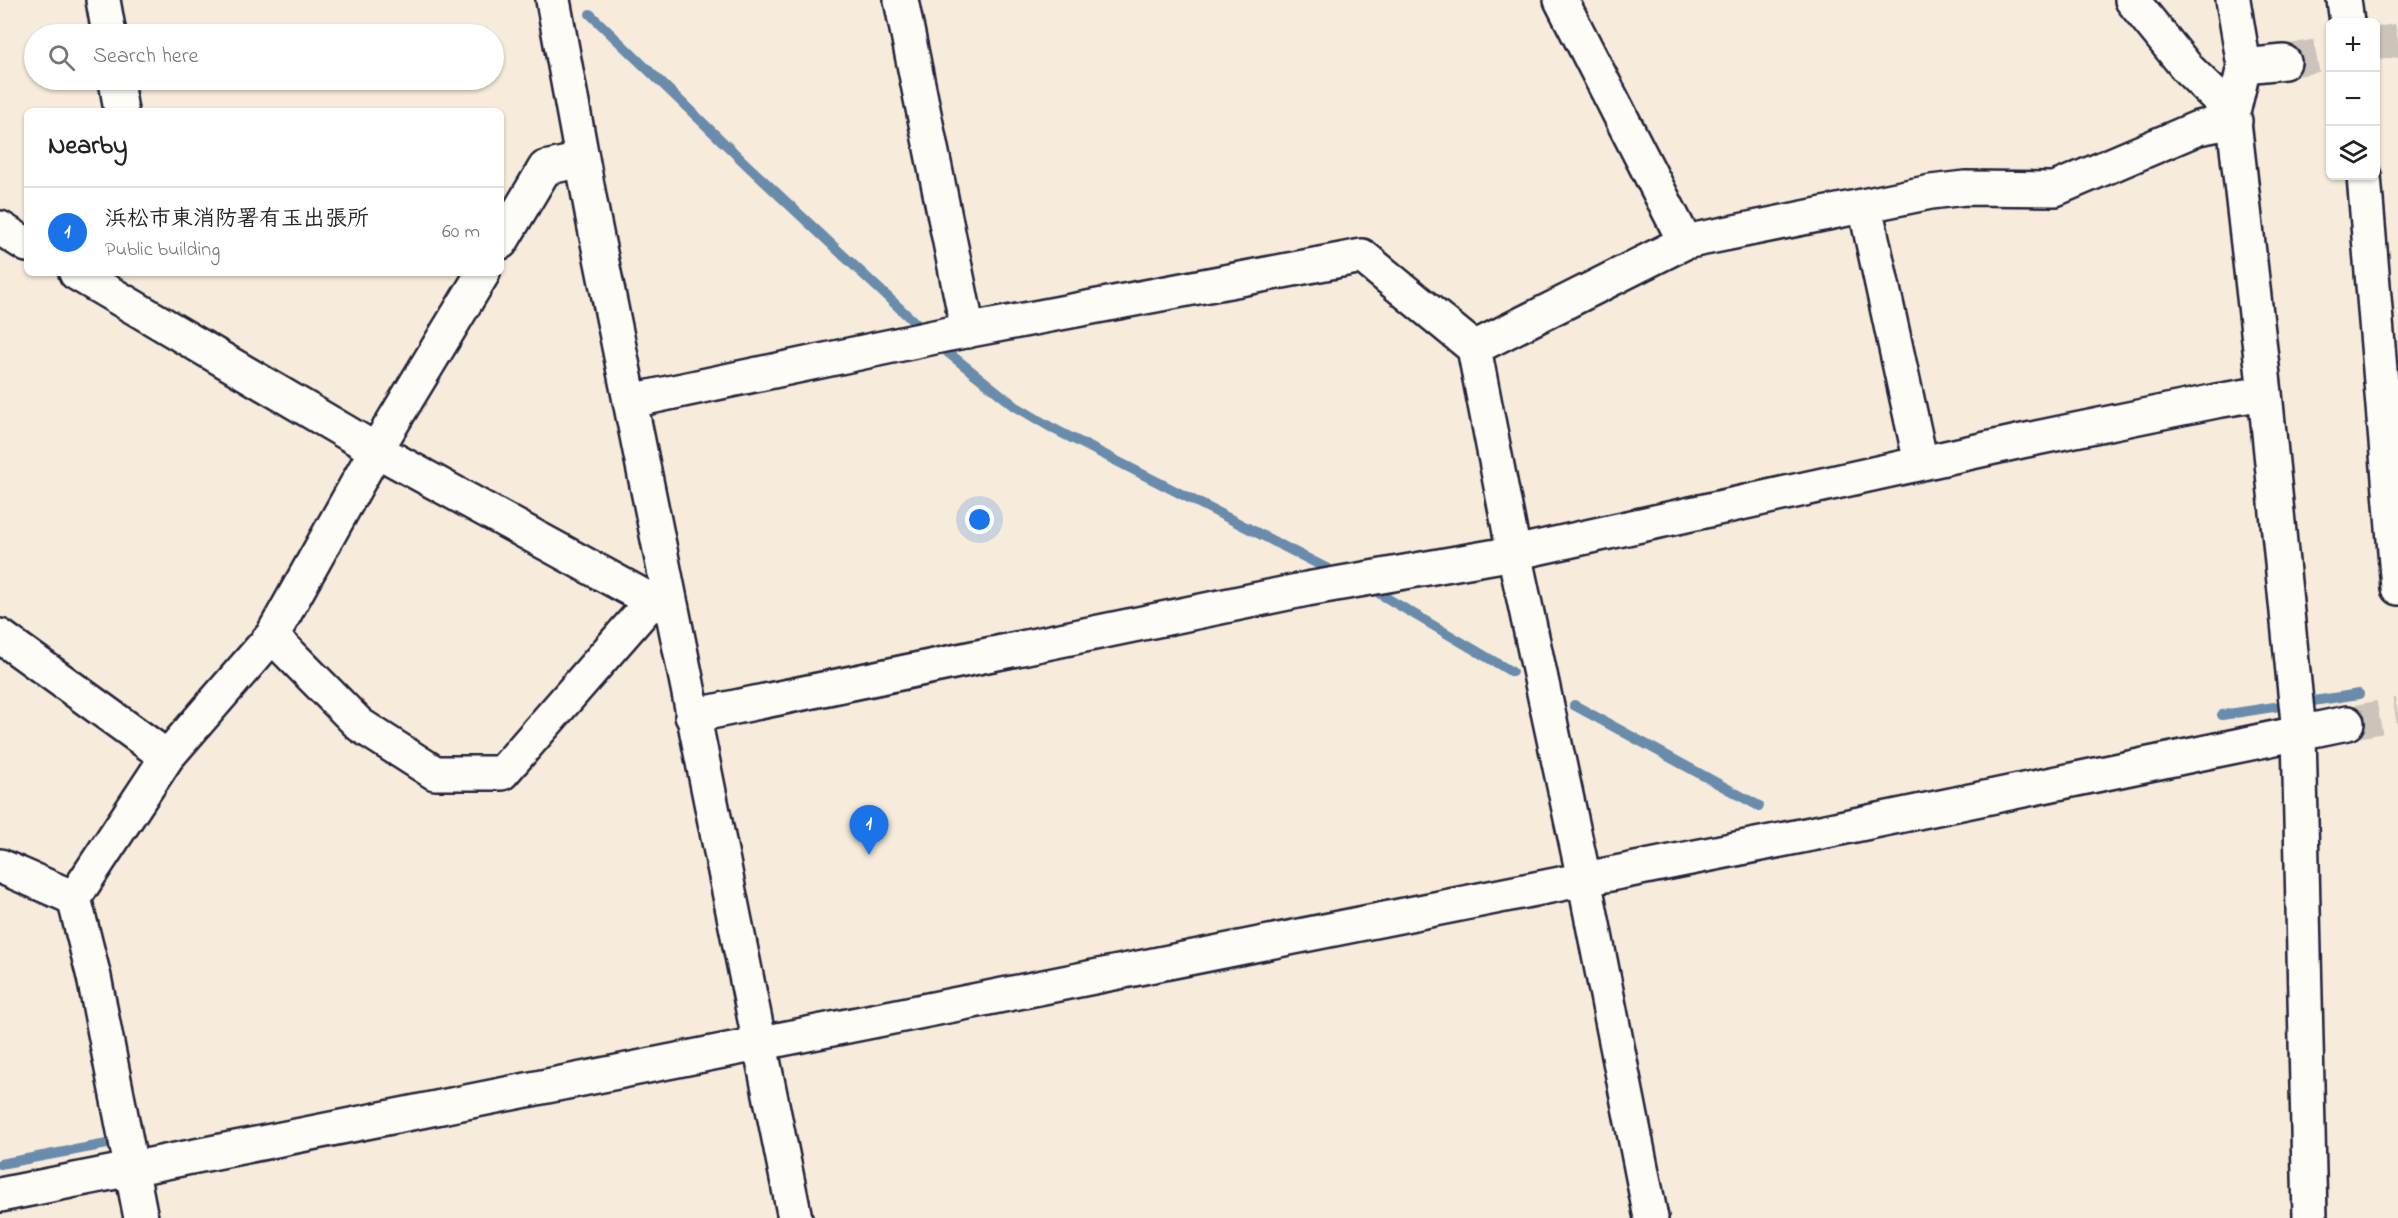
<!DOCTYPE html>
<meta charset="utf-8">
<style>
:root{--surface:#fff;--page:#f6f6f6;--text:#222;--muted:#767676;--line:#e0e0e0;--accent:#1a73e8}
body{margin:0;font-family:"Indie Flower","Klee One",sans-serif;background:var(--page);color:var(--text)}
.controls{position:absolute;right:18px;top:18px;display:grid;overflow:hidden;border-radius:9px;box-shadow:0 2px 4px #0004}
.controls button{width:54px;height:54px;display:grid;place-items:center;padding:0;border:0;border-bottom:2px solid var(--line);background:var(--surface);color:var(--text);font:30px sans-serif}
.you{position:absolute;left:980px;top:520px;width:21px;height:21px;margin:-15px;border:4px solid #fff;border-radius:50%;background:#1a73e8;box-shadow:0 0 0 9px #1a73e833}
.badge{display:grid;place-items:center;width:39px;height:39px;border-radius:50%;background:var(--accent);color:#fff;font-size:20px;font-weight:700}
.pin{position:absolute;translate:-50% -50px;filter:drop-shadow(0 2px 3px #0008)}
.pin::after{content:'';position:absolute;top:32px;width:21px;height:18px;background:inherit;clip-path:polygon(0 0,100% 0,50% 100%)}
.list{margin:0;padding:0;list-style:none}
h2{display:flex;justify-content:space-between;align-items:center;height:78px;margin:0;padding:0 24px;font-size:26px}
h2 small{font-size:20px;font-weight:400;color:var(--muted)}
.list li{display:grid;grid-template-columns:39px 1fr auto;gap:18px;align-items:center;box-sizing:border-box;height:90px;padding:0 24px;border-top:2px solid var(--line)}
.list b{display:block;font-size:22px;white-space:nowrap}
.list p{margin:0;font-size:20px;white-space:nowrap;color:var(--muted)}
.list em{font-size:20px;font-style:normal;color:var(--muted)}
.icon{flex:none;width:33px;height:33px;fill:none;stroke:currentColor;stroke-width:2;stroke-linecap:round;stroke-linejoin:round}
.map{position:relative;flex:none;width:2398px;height:1218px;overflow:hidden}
.search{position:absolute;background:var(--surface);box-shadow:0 2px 4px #0004;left:24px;top:24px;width:480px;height:66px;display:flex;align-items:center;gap:15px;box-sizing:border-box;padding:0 21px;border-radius:33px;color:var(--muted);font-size:22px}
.panel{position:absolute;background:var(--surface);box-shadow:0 2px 4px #0004;left:24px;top:108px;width:480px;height:168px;border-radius:9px}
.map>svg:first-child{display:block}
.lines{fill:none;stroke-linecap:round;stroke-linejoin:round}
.stream{stroke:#698cac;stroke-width:10}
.minor-tunnel{stroke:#ccc4bb;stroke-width:33;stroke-dasharray:33 16;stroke-linecap:butt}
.minor-casing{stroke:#22223b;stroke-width:38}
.highway-casing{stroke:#22223b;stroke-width:38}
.minor{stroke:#fdfcf7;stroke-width:33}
.highway{stroke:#fdfcf7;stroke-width:33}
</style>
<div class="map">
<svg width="2398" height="1218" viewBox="0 0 2398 1218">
<rect width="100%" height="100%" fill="#f7ecdb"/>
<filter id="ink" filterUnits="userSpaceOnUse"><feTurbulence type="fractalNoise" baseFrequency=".0167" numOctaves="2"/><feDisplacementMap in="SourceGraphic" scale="12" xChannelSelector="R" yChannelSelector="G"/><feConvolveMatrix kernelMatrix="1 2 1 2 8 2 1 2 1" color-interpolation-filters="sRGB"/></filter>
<g filter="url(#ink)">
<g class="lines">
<path class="stream" d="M590,14L750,168L925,332
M936,343L1015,406L1052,428L1328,569
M1380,594L1512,672
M1574,705L1759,806
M2222,715L2359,694
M0,1164L107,1144"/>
<path class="minor-tunnel" d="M2376,44L2398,40
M2284,62L2330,53
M2347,723L2398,714"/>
<defs>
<path id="minor" d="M103,0L109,34
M553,0L593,218L795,1218
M901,0L968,331
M1561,0L1685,242
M2132,0L2188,69L2233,113
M2233,0L2244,66L2233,113L2265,393L2299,732L2310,1218
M2244,66L2284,62
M116,80L121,111
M1865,206L1921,463
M0,228L27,245
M501,242L545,168L582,160
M76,273L376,450L652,601L672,610
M1474,348L1685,242L1931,192L1965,188L2055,189L2198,128L2235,121
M631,401L944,335L1362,256L1474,348L1514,553L1584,879L1651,1218
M0,636L167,757
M272,636L360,725L435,773H502L652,601
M692,716L1307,589L1514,553L2022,441L2216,401L2265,393
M0,866L74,898
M0,1195L1821,832L2347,723
M141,1218L94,977L74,898L167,757L272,636L376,450L483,273"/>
<path id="highway" d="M2344,0L2347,22
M2364,176L2398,588"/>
</defs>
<use href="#minor" class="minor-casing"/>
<use href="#highway" class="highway-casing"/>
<use href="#minor" class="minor"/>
<use href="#highway" class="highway"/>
</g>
</g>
</svg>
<div class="controls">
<button>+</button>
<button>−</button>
<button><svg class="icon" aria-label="layers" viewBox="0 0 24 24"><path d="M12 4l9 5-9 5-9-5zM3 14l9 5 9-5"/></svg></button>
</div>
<div class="you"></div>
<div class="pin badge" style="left:869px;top:855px">1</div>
<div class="search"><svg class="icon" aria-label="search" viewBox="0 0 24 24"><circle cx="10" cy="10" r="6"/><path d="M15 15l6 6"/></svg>Search here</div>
<section class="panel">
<h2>Nearby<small></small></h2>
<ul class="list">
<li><span class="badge">1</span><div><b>浜松市東消防署有玉出張所</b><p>Public building</p></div><em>60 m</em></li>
</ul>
</section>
</div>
